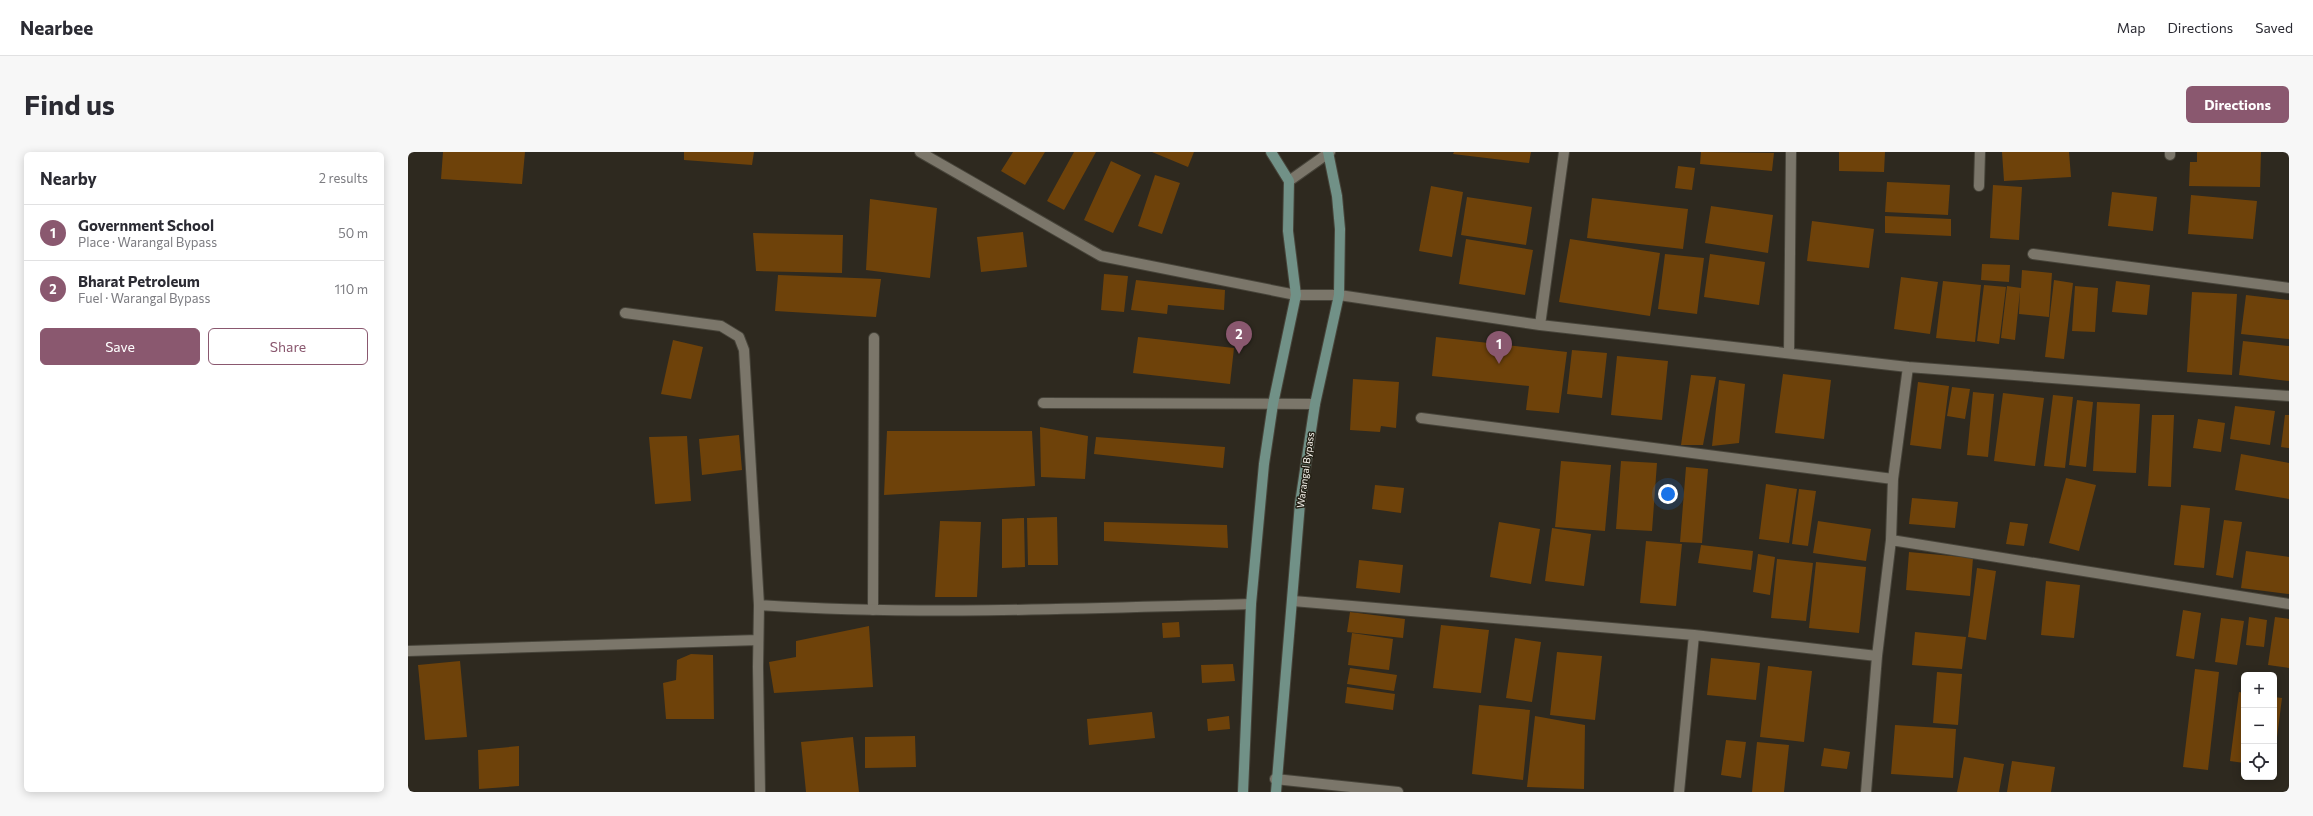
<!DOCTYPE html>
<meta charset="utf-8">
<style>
:root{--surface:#fff;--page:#f7f7f7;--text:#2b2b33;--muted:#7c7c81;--line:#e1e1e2;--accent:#8a586f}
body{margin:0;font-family:Commissioner,sans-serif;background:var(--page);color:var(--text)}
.controls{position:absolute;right:12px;bottom:12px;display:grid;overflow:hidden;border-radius:6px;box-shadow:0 2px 10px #0003}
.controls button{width:36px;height:36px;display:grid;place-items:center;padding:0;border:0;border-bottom:1px solid var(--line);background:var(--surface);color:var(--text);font:20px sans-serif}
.you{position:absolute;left:1260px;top:342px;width:14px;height:14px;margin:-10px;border:3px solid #fff;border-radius:50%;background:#1a73e8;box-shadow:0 0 0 6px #1a73e833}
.badge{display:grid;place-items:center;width:26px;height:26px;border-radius:50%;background:var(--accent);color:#fff;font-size:13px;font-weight:700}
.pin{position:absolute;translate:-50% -33px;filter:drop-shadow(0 1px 2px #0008)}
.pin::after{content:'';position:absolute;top:21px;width:14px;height:12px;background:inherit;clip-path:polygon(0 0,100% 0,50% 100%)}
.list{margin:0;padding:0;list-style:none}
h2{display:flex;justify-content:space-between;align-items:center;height:52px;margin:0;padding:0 16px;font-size:17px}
h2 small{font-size:13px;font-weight:400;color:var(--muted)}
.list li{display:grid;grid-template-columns:26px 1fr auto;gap:12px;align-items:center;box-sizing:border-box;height:56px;padding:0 16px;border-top:1px solid var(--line)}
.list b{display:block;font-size:15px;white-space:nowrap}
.list p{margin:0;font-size:13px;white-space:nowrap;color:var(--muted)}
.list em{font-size:13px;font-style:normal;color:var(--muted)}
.actions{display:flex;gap:8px;padding:12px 16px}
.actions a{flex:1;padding:9px 0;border:1px solid var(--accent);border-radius:6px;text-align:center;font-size:14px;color:var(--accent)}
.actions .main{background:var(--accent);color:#fff}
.icon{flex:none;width:22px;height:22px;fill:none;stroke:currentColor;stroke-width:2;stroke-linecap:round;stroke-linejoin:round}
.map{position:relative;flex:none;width:1881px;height:640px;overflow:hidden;border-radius:6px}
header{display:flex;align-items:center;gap:24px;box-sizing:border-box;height:56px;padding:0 20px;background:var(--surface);border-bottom:1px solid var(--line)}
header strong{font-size:19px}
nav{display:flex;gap:22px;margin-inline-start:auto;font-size:14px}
.intro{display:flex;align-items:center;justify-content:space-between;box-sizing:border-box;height:96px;padding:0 24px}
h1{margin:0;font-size:28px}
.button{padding:10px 18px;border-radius:6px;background:var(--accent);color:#fff;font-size:14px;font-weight:700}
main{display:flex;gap:24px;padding:0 24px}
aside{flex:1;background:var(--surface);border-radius:6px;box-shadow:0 2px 10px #0003}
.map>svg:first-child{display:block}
.building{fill:#6e420a}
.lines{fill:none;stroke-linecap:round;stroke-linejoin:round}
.lane-casing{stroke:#47443a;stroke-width:12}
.street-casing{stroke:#47443a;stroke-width:12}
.secondary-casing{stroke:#47443a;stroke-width:12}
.lane{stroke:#7b766a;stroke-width:10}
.street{stroke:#7b766a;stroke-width:10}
.secondary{stroke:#719187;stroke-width:10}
.labels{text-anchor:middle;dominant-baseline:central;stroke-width:3;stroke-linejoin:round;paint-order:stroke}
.street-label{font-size:10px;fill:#f6f3ec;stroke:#242015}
</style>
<header>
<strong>Nearbee</strong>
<nav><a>Map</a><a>Directions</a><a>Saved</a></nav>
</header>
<div class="intro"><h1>Find us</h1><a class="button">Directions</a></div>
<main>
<aside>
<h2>Nearby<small>2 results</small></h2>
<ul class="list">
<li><span class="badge">1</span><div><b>Government School</b><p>Place · Warangal Bypass</p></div><em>50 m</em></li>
<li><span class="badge">2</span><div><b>Bharat Petroleum</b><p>Fuel · Warangal Bypass</p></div><em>110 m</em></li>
</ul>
<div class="actions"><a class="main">Save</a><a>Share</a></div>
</aside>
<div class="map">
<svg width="1881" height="640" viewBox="0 0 1881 640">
<rect width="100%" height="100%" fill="#2e291f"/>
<path class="building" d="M35,0H117L114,32L33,27Z
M276,0H346L344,13L276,8Z
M605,0H637L617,33L593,19Z
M666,0H688L656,58L639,49Z
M744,0H786L780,15Z
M1046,0H1123L1121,11L1045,2Z
M1293,0L1366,1L1364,19L1292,12Z
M1431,0H1477L1476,20L1431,19Z
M1594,0H1661L1663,25L1596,29Z
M1789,0H1853L1852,35L1781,34L1782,10H1789Z
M703,9L733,23L705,81L676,68Z
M1270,14L1287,16L1284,38L1267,36Z
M747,23L772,31L754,82L730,74Z
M1479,30L1542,33L1540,63L1477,60Z
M1585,33L1614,35L1611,88L1582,86Z
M1023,34L1055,40L1044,105L1011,99Z
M1704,40L1749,45L1745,79L1700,74Z
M1783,43L1849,49L1845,87L1780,82Z
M1059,45L1124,55L1118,93L1053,83Z
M1184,46L1280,57L1275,97L1179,86Z
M462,47L529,56L522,126L458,118Z
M1303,54L1365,63L1360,101L1297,91Z
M1477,64L1543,67V84L1477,81Z
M1404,69L1466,77L1461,116L1399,109Z
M615,80L619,115L573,120L569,85Z
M345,81L435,83L434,121L348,119Z
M1058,87L1125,98L1117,143L1051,132Z
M1162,87L1252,101L1242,164L1151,150Z
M1257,102L1296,106L1289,162L1250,157Z
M1302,102L1357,110L1351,153L1296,145Z
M1574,112L1602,113L1601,130L1573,128Z
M1614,118L1644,121L1641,165L1611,162L1612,139L1607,188L1593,186L1599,134L1613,136Z
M696,122L720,124L716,160L693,158Z
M370,123L473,127L468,165L367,159Z
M1493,125L1530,130L1522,182L1486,177Z
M728,128L817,138L816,158L760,153L759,162L723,158Z
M1646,128L1665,131L1656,207L1637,205Z
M1535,129L1573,133L1567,190L1528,186Z
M1708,129L1742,133L1739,163L1704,160Z
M1576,133L1598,135L1591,192L1569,189Z
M1667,134L1690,136L1687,180L1664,179Z
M1784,140L1829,142L1824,223L1779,220Z
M1838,143L1881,148V187L1833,182Z
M730,185L826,196L822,232L725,221Z
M1028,185L1159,200L1151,261L1118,258L1121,234L1024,224Z
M265,188L295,195L283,247L253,242Z
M1835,189L1881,194V229L1831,223Z
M1164,198L1199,201L1194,246L1159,242Z
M1209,204L1260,209L1254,268L1203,263Z
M1375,222L1423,228L1416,287L1367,281Z
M1283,223L1308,225L1295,293H1273Z
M945,227L991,230L988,276L973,274L972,280L942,278Z
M1311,228L1337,232L1331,291L1304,294Z
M1510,230L1541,234L1533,297L1502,293Z
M1544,235L1562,237L1557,267L1539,264Z
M1565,240L1586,242L1580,305L1559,303Z
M1595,241L1636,246L1627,314L1586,309Z
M1645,243L1665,245L1657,316L1636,314Z
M1669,248L1685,250L1678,315L1661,313Z
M1689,250L1732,252L1728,321L1685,319Z
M1827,254L1867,259L1862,293L1822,287Z
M1744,263H1766L1763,335L1740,334Z
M1877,263H1881V296L1873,295Z
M1790,267L1817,271L1813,300L1785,296Z
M632,275L680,284L677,327L633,325Z
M479,279H624L627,334L476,343Z
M331,283L334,318L294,323L291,287Z
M279,284L283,349L247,352L241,285Z
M688,285L817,295L815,316L686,302Z
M1833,302L1881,311V347L1827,338Z
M1153,309L1203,313L1197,379L1147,375Z
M1213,309L1249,311L1244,379L1208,377Z
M1278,315L1300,317L1294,391L1272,390Z
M1658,326L1688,333L1671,399L1641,391Z
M1358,332L1389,337L1381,391L1351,387Z
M967,333L996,336L993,361L964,357Z
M1391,337L1408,339L1400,394L1384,392Z
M1504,346L1550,350L1547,376L1501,372Z
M1773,353L1802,356L1796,416L1766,413Z
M649,365L650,413H620L619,366Z
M616,366L617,415L594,416V367Z
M1816,368L1834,370L1825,426L1808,423Z
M532,369L573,370L569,445H527Z
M1410,369L1463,377L1458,409L1405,401Z
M696,370L819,373L820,396L696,389Z
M1091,370L1132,377L1123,432L1082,425Z
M1602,370L1620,372L1616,394L1598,392Z
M1144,376L1183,382L1176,434L1137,429Z
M1238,389L1274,392L1268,454L1232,451Z
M1293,393L1345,399L1343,418L1290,411Z
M1838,399L1881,405V442L1833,436Z
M1501,400L1565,406L1562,444L1498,438Z
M1350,402L1367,405L1362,443L1345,440Z
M1369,407L1405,411L1398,469L1363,466Z
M951,408L995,413L992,441L948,436Z
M1408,410L1458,415L1451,481L1401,476Z
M1569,416L1588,419L1578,488L1560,485Z
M1638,429L1672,433L1666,486L1633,483Z
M1775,458L1793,461L1786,507L1768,504Z
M942,460L997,467L995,486L939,480Z
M1841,465L1859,468L1856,495L1838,493Z
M1867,465L1881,467V516L1860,513Z
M1813,466L1836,469L1829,513L1807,510Z
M771,470L772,485L755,486L754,471Z
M1033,473L1081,478L1073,541L1025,536Z
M461,474L465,535L366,541L361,510L388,505V489Z
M1507,480L1558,485L1554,517L1504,513Z
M944,481L985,487L981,518L940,513Z
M1107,486L1133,490L1124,550L1098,546Z
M1149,500L1194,504L1187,568L1142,563Z
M283,502L305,503L306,567H258L255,531L268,528L269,508Z
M1303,506L1352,511L1348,548L1299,543Z
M52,509L59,585L17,588L10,513Z
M825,512L827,529L794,531L793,513Z
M1360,514L1404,519L1396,590L1352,585Z
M942,516L989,523L986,539L939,532Z
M1787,517L1811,520L1800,618L1775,615Z
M1529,520L1554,522L1550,573L1525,571Z
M939,535L987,542L985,558L937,551Z
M1831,540L1836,541V611L1822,609Z
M1866,545L1874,546L1867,601H1866Z
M1071,553L1122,558L1115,628L1064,622Z
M744,560L747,586L681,593L679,567Z
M821,564L822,577L800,579L799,567Z
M1127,564L1177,573L1176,637L1119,635Z
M1487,573L1548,577L1545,626L1483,622Z
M507,584L508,615L457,616V585Z
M445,585L451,640H398L393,590Z
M1318,588L1338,590L1333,626L1313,623Z
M1349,590L1381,593L1376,640H1344Z
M111,594V634L71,637L70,598Z
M1416,596L1442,600L1439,617L1413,614Z
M1556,605L1596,612L1591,640H1549Z
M1604,609L1647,615L1643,640H1599Z"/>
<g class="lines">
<defs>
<path id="lane" d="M465,458L466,186"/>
<path id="street" d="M512,0L693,104L888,143H931L1132,173L1500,215L1881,244
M1762,0V3
M881,29L922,0
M1571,34L1572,0
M1625,102L1881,136
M217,161L313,174L331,185L336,198L351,453
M1132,173L1156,0
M1381,201L1383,0
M635,251L907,252
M1013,266L1485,327
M1483,388L1881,452
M885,449L1286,483L1469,504L1483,388L1485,327L1500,215
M0,499L350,488
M867,627L990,640
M352,640L350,515L351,453C515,464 679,456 843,452
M1271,640L1286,483
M1458,640L1469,504"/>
<path id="secondary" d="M835,640L843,452L856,312L865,252L888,143L880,79L881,29L863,0
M868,640L892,351L907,252L931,143L932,77L929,44L920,0"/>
</defs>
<use href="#lane" class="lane-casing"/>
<use href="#street" class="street-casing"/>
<use href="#secondary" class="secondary-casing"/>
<use href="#lane" class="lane"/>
<use href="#street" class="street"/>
<use href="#secondary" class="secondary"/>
</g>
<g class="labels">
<g class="street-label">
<text transform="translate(897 318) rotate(-82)">Warangal Bypass</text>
</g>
</g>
</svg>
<div class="controls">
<button>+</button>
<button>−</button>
<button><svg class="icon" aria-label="locate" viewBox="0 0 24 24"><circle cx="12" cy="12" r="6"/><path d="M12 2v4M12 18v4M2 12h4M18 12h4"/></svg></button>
</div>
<div class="you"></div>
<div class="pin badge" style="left:1091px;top:212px">1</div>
<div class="pin badge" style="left:831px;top:202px">2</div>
</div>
</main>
